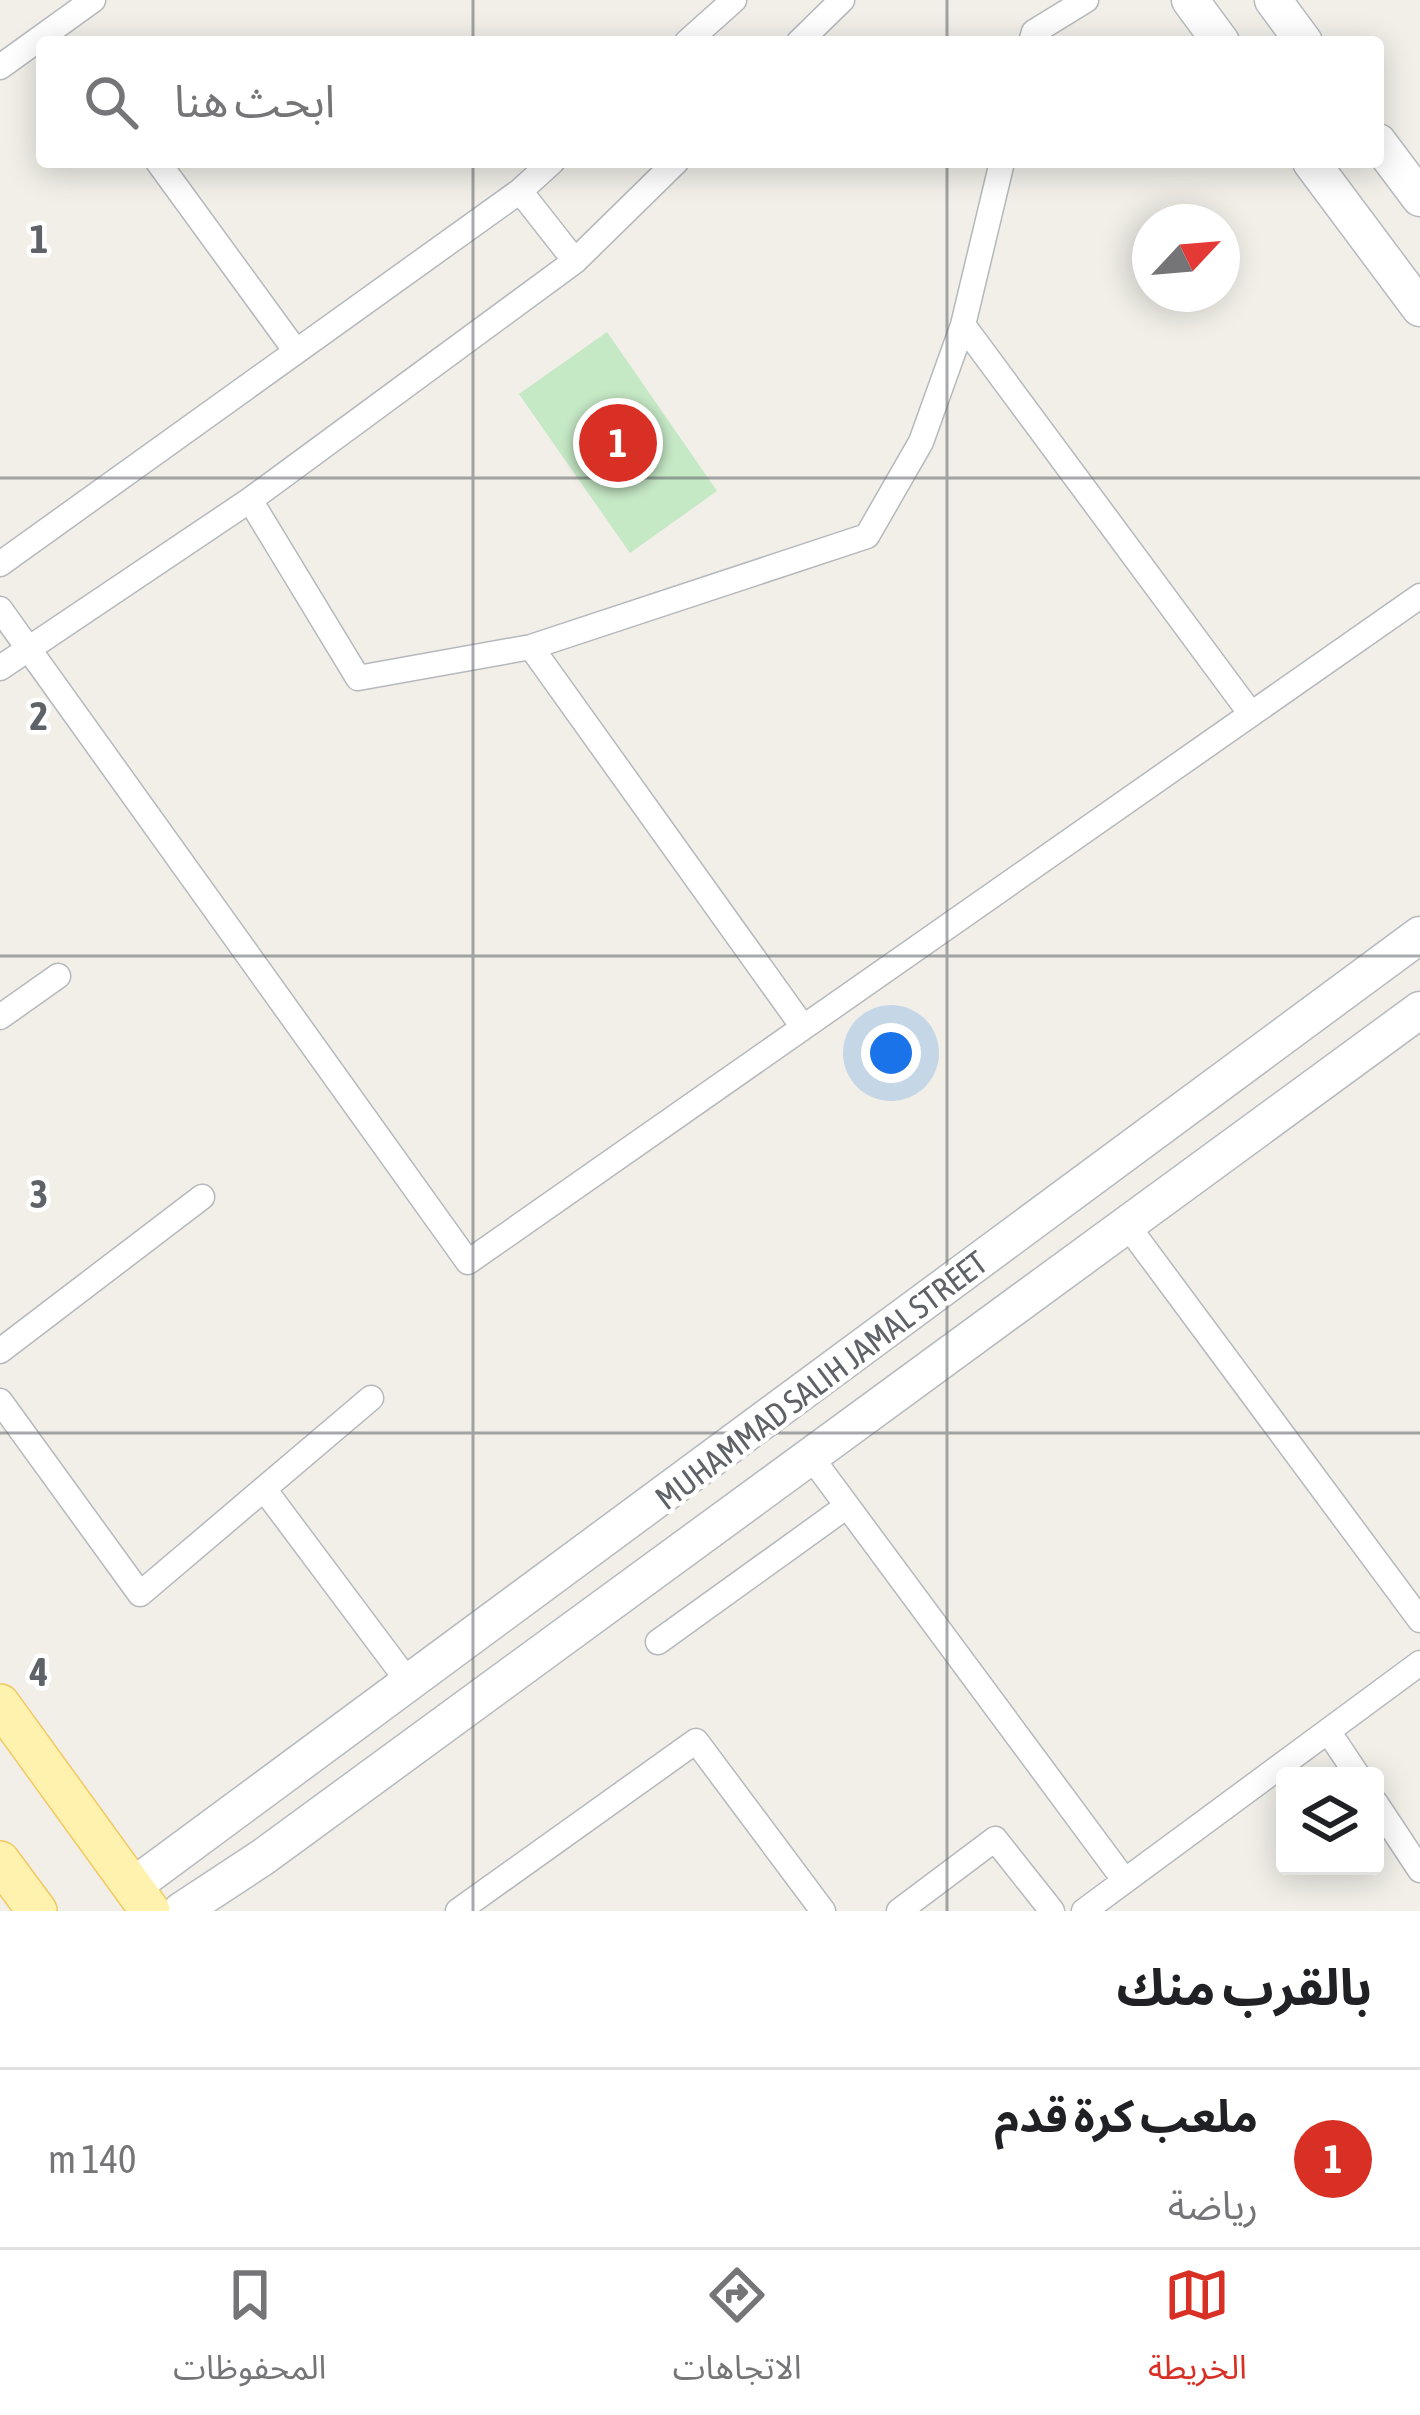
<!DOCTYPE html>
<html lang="ar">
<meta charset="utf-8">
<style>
:root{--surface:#fff;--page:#f6f6f6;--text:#202124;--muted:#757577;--line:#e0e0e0;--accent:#d93025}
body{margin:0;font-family:"Asap Condensed","Noto Sans Arabic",sans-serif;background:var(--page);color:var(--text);direction:rtl}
.controls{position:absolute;right:36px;bottom:36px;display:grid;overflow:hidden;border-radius:12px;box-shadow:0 6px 30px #0003}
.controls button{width:108px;height:108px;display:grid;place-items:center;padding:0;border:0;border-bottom:3px solid var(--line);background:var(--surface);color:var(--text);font:60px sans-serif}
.compass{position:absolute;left:1132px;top:204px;width:108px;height:108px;border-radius:50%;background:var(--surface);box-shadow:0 6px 30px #0003;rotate:64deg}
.you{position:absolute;left:891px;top:1053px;width:42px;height:42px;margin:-30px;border:9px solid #fff;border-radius:50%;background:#1a73e8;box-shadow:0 0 0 18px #1a73e833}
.badge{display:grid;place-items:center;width:78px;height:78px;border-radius:50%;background:var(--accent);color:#fff;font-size:39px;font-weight:700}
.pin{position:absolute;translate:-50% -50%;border:6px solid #fff;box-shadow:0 3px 12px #0006}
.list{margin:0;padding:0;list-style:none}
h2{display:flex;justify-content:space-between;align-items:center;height:156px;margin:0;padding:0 48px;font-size:51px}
h2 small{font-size:39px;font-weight:400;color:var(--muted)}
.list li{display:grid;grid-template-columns:78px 1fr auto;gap:36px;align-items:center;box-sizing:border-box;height:180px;padding:0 48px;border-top:3px solid var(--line)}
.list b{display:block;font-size:45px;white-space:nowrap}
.list p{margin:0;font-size:39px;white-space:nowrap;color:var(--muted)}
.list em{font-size:39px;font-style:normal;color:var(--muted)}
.icon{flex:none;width:66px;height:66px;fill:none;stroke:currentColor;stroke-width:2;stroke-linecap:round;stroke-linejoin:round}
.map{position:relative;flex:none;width:1420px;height:1911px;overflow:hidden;direction:ltr}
.search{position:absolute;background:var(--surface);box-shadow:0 6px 30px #0003;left:36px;right:36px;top:36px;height:132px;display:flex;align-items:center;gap:30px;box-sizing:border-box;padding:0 42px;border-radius:12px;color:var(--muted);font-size:45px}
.sheet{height:336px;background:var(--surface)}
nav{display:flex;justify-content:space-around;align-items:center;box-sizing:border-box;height:168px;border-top:3px solid var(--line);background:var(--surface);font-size:33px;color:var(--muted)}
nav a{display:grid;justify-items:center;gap:6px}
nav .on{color:var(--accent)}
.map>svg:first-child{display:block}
.grass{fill:#c5e8c5}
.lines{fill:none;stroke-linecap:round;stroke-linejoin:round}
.street-casing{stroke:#b5b8bc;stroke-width:27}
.secondary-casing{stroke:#b6babf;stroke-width:39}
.primary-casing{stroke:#f2c960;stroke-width:42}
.street{stroke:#fff;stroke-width:24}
.secondary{stroke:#fff;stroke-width:36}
.primary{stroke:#fff2af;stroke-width:39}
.grid{fill:none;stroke:#5f6368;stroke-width:3;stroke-opacity:0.55}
.labels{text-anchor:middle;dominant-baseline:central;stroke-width:9;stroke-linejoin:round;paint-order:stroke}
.street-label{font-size:33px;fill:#5f6368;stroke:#fff}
.grid-label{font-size:39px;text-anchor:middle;font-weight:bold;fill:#5f6368;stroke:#fff;stroke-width:9;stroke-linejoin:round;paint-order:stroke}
</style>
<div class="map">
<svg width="1420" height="1911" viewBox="0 0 1420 1911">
<rect width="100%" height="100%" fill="#f1efe8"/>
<path class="grass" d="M607,332L717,491L630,553L519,394Z"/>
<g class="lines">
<defs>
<path id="street" d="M687,42L734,0
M799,42L842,0
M1031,42L1034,32L1086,0
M0,67L93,0
M158,162L295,350
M520,191L575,261
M963,325L1251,714
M250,500L358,678L531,647L867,536L921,442L963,325L1002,162
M0,564L520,191L552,162
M0,609L468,1262L1420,596
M531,647L803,1027
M0,668L250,500L575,261L676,162
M0,1017L58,976
M1127,1225L1420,1620
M0,1351L202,1197
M0,1401L140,1594L371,1398
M811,1457L1125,1881
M264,1489L410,1684
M658,1642L847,1506
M1328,1731L1358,1776
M1375,1802L1420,1870
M458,1911L696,1741L823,1911
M899,1911L995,1839L1052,1911
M1084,1911L1420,1663"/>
<path id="secondary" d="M1190,0L1221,42
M1273,0L1304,42
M1378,142L1420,198
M1311,162L1420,308
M132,1887L1420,935
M181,1911L263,1857L1420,1010"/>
<path id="primary" d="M0,1704L150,1911
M0,1861L37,1911"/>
</defs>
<use href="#street" class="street-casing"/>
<use href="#secondary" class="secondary-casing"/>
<use href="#primary" class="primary-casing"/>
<use href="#street" class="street"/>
<use href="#secondary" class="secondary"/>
<use href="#primary" class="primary"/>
</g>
<path class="grid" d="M473,0V42M947,0V42M473,162V1911M947,162V1911M0,478H1420M0,956H1420M0,1433H1420"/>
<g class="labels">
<g class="street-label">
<text transform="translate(821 1380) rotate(-37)">MUHAMMAD SALIH JAMAL STREET</text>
</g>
</g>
<g class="grid-label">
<text x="39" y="253">1</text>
<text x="39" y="730">2</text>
<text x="39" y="1208">3</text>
<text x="39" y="1686">4</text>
</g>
</svg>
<div class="controls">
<button><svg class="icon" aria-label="layers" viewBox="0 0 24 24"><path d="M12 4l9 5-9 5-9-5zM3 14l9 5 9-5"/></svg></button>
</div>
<svg class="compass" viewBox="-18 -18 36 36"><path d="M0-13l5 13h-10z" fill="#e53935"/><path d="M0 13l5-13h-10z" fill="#757577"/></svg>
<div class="you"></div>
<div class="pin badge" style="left:618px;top:443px">1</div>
<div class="search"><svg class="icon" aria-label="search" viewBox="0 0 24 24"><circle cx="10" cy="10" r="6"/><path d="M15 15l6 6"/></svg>ابحث هنا</div>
</div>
<section class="sheet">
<h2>بالقرب منك<small></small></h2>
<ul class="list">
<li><span class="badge">1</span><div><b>ملعب كرة قدم</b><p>رياضة</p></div><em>140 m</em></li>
</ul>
</section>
<nav>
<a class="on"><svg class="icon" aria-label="map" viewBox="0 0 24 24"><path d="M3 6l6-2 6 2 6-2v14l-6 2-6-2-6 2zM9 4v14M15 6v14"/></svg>الخريطة</a>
<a><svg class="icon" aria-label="directions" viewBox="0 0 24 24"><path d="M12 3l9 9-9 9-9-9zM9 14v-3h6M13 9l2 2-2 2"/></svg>الاتجاهات</a>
<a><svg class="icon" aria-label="saved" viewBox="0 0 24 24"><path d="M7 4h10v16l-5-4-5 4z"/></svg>المحفوظات</a>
</nav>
